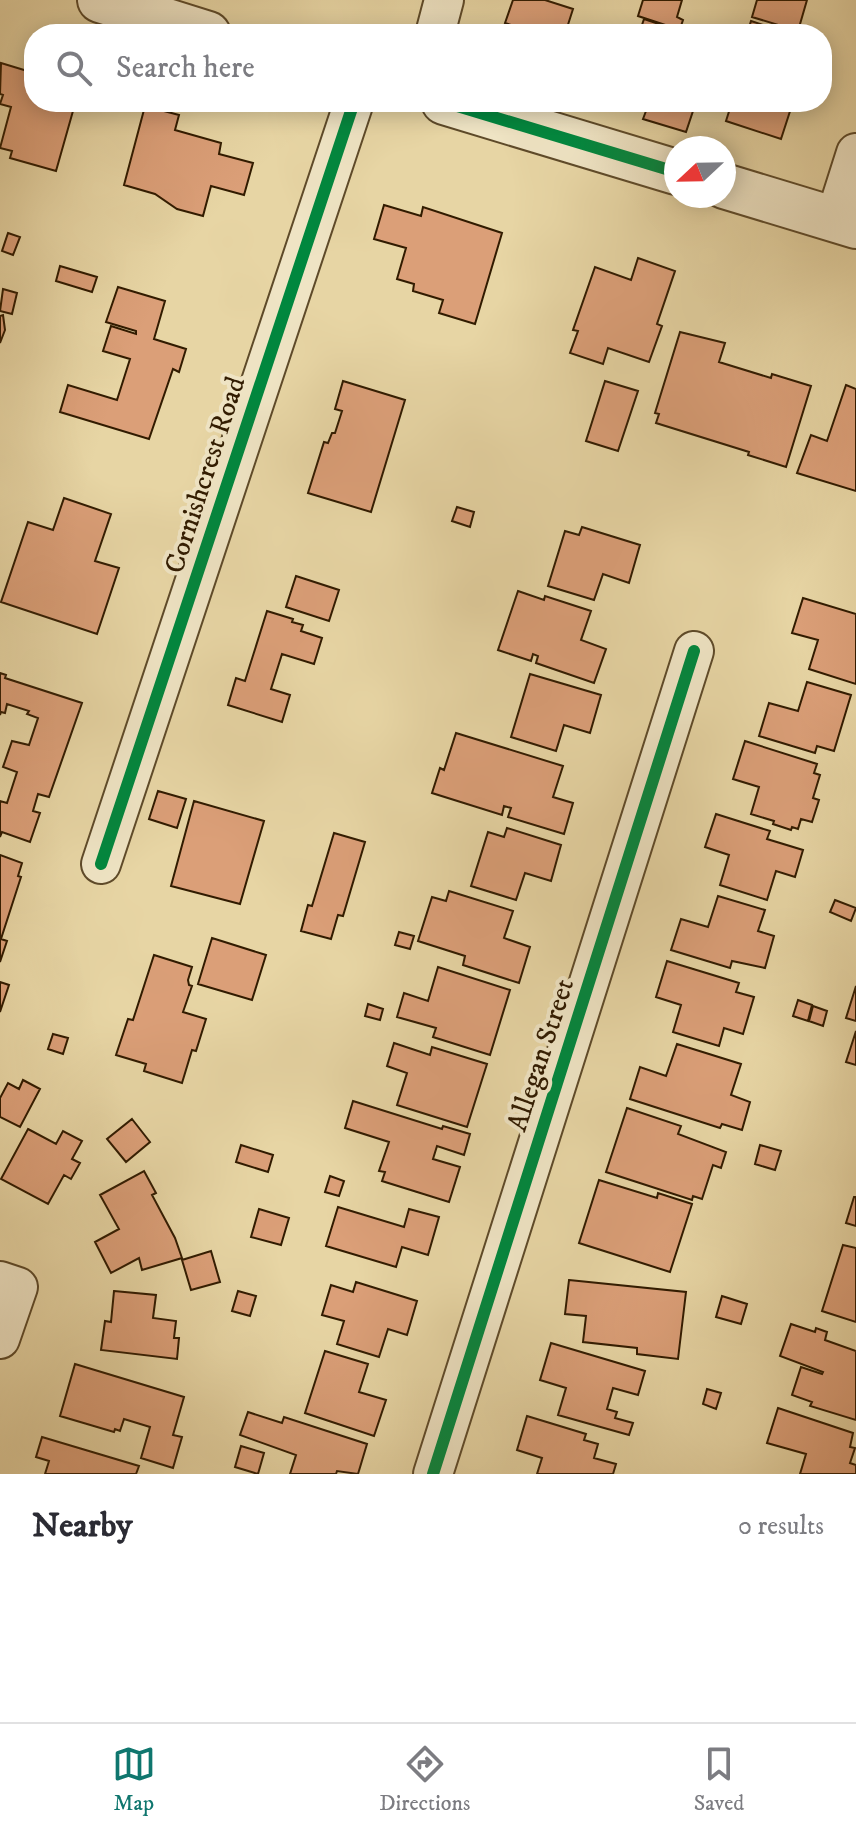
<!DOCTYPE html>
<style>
:root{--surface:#fff;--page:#f2f2f3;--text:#2b2b33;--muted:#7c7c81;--line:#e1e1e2;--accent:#0f766e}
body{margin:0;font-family:"IM FELL DW Pica",serif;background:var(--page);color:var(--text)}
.compass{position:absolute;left:664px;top:136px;width:72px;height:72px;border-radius:50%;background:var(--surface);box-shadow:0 4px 20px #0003;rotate:248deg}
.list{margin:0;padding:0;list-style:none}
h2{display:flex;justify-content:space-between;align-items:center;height:104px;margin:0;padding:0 32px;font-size:34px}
h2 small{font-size:26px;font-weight:400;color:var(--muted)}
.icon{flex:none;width:44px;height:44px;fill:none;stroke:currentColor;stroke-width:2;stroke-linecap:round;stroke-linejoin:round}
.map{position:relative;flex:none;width:856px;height:1474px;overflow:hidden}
.search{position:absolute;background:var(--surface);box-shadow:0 4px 20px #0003;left:24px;right:24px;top:24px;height:88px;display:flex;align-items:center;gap:20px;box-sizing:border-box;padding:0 28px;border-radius:32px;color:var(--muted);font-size:30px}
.sheet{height:248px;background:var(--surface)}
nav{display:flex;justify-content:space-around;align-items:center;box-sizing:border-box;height:112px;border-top:2px solid var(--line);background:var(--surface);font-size:22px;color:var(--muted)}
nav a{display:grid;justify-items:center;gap:4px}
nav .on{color:var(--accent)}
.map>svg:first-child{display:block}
.building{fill:#db9f78;stroke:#311b00;stroke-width:2}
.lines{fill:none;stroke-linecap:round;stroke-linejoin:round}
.minor-casing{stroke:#5e4a29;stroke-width:42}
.tertiary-casing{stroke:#5e4a29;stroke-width:48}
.minor{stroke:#efe4c4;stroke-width:38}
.tertiary{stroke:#efe4c4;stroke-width:44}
.cycleway-casing{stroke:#efe4c4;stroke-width:17}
.cycleway{stroke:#00873e;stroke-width:12}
.labels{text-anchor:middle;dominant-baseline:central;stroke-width:8;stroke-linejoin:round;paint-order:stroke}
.street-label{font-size:28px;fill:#311b00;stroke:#efe4c4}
</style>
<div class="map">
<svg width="856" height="1474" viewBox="0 0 856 1474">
<rect width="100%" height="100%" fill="#e7d5a4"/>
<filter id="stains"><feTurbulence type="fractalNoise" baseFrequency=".0025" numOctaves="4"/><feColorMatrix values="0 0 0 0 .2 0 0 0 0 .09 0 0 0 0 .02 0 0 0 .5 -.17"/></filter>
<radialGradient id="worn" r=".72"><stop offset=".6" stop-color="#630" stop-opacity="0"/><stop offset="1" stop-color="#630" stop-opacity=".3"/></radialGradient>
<path class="building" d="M513,0H545L573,9L565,34H512L514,26L505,23Z
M643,0H682L677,17L683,20L681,26L691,28L689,34H669L672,27L638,16Z
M757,0H807L798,31L752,17Z
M644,19L659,24L655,34H639Z
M751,21L788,33V34H747Z
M1,63L34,73V102H44L73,111L56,171L10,158L12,151L0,148L11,107L0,104L3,95L0,94Z
M630,102H696L686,132L643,119L646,111L629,106Z
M732,102H793L781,139L726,121Z
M145,106L179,115L175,130L221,143L219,154L253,163L244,195L211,186L203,216L177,209L155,194L124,185Z
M384,205L421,216L423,207L502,233L475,324L439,313L443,300L413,291L414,284L397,279L406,248L374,239Z
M8,233L20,237L13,255L2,251Z
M638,258L675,271L657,324L662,326L649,362L608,348L603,364L570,353L578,331L573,330L595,267L631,280Z
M60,266L97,277L92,292L56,281Z
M118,287L165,301L154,339L186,349L179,372L173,369L149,439L60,412L68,385L117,400L130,359L103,351L111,326L136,334V331L106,322Z
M3,289L17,293L12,314L0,311Z
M3,315L5,330L0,343V316Z
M680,332L725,343L719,362L771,378L772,374L811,386L786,467L748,455L749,452L656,423L659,414L655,413Z
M343,381L405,400L371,512L308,493L324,442L328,443L332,433H335L342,411L335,409Z
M605,381L638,391L618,451L586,441Z
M846,385L856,389V491L797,473L811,435L827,441Z
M64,498L111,514L95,561L119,568L97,634L1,602L28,522L53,530Z
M457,507L474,512L470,527L452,521Z
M582,527L640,545L629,583L603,574L594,600L548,586L565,531L579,535Z
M296,576L339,590L329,621L286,607Z
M518,591L544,600L545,596L591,611L581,640L606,649L594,683L536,663L538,656L533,654L531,661L498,650Z
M803,598L856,614V684L809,669L818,640L792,633Z
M267,611L293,619L292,622L303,625L301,631L322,638L314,664L282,654L271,689L290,695L282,722L228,705L236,678L245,681Z
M0,673L6,675L5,678L82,703L49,797L38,794L33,811L40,813L30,842L2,832L0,837V801L7,803L17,772L3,767L12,741L29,745L38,718L27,714L29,711L7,704L5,713L1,712L0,715Z
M530,674L601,695L590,733L564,725L556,751L511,737Z
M807,682L851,695L834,751L817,746L815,753L759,736L769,703L798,711Z
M456,733L563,766L553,797L573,803L564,834L508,817L511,808L504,806L502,815L432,793L440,768L444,770Z
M745,741L817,764L814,773L820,775L813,798L819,800L812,822L801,819L798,829L792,827L791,830L773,824L774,821L751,814L759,787L733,779Z
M158,791L186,799L177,828L149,819Z
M194,801L264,821L240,904L171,886Z
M716,814L770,831L767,839L803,850L795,877L776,871L767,900L720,885L729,855L705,847Z
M507,828L561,845L551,881L525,873L516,900L471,886L488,832L504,837Z
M334,833L365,842L343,916L338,915L331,939L301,931L308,905L312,906Z
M0,855L22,863L18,876L21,877L1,939L7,941L0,962Z
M449,891L513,911L504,938L530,947L519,983L463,965L465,956L418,941L432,897L446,901Z
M718,896L765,910L758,931L774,936L765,968L732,961L730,968L671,950L681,919L708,927Z
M835,900L856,908L851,921L830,912Z
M399,932L414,936L410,949L395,945Z
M212,938L266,955L252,1000L198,984Z
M154,955L192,967L188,980L189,985L192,986L183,1012L206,1019L196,1051L192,1050L182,1083L144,1071L146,1064L116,1055L128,1019L133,1020Z
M667,961L739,983L736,992L754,997L743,1034L724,1028L719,1046L673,1032L681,1005L656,997Z
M438,967L510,990L490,1055L433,1037L436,1028L397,1017L404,993L428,1001Z
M0,982L9,985L0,1012Z
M856,986V1021L846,1018Z
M798,1000L812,1005L808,1021L793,1016Z
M368,1004L383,1009L380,1020L365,1016Z
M813,1006L827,1011L823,1026L809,1021Z
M856,1031V1065L846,1062Z
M53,1034L68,1038L63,1054L48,1049Z
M394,1043L430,1055L432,1047L487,1064L467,1127L397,1105L407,1073L387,1066Z
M677,1044L741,1064L731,1095L750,1102L742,1130L722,1124L720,1128L630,1099L640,1067L666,1076Z
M23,1080L40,1089L20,1127L0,1117V1098L8,1083L19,1089Z
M353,1101L442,1129L443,1126L470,1134L464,1155L437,1146L433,1159L460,1167L449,1202L382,1181L385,1172L379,1171L389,1142L345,1128Z
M627,1108L681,1126L678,1134L726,1152L721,1168L713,1165L702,1199L693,1196L692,1200L606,1172Z
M132,1119L150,1142L126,1162L107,1139Z
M28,1129L56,1144L63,1131L82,1141L72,1159L80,1163L71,1179L64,1175L48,1204L1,1179Z
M241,1145L273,1155L268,1172L236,1162Z
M760,1145L781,1151L775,1170L755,1164Z
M144,1171L156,1193L152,1195L175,1238L182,1258L142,1270L139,1258L111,1273L95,1242L119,1229L100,1195Z
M330,1176L344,1181L339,1196L325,1192Z
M599,1180L657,1198L658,1193L692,1204L670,1272L579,1243Z
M854,1197H856V1226L846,1223Z
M338,1207L404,1227L409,1209L439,1217L428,1255L402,1247L396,1267L326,1246Z
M259,1209L289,1218L281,1245L251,1237Z
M843,1245L856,1248V1322L822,1311Z
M211,1251L220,1282L191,1290L182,1260Z
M569,1280L686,1292L678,1359L637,1354V1348L583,1342L586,1316L565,1314Z
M356,1282L417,1301L407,1335L388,1329L379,1357L337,1344L344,1321L322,1315L331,1285L353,1292Z
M114,1291L156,1295L153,1318L176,1321L174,1338H179L177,1359L101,1350L105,1321L111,1322Z
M238,1291L256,1296L250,1316L232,1311Z
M722,1296L747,1304L741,1324L716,1317Z
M791,1324L815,1332L816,1328L827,1332L825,1340L856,1351V1420L810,1406L812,1402L792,1395L801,1367L822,1374L823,1372L780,1356Z
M551,1343L645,1371L638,1395L613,1388L607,1409L617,1412L615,1418L633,1423L629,1435L558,1415L566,1388L540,1380Z
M325,1351L368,1364L359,1392L386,1400L374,1436L305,1413Z
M75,1364L184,1397L173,1435L182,1437L173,1468L141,1458L150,1427L124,1419L120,1431L115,1429L114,1432L60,1416Z
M707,1389L721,1393L716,1409L703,1404Z
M778,1408L853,1433L850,1447L855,1448L850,1463L856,1465V1474H800L806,1454L767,1443Z
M248,1412L282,1423L284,1417L367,1444L358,1474L337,1471L336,1474H290L296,1455L240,1435Z
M527,1416L586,1434L584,1440L598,1444L594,1458L616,1464L613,1474H537L542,1458L517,1450Z
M42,1437L139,1466L136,1474H45L49,1461L36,1457Z
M241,1446L264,1453L258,1474L235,1467Z"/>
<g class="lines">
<defs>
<path id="minor" d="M435,34L444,0
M835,219L856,153
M101,864L354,102
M0,1281L18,1287L0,1339
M433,1474L694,651"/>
<path id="tertiary" d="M100,0L208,34
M444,102L676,172
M724,186L856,226"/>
</defs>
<use href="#minor" class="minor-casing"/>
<use href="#tertiary" class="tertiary-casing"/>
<use href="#minor" class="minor"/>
<use href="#tertiary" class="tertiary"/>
<defs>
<path id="cycleway" d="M444,102L676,172
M101,864L354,102
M433,1474L694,651"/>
</defs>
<use href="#cycleway" class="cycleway-casing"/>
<use href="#cycleway" class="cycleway"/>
</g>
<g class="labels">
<g class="street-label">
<text transform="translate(205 475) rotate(-72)">Cornishcrest Road</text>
<text transform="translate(541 1055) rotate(-72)">Allegan Street</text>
</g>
</g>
<rect width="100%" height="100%" filter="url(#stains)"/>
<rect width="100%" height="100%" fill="url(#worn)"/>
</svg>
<svg class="compass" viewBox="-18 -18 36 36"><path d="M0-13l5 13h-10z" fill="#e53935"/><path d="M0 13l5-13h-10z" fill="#7c7c81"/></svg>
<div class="search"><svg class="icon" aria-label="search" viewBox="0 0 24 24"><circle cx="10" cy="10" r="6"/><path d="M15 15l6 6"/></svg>Search here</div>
</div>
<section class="sheet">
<h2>Nearby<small>0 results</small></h2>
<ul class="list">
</ul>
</section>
<nav>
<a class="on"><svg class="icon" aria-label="map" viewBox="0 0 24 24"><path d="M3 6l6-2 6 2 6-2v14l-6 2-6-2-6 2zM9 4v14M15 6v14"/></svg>Map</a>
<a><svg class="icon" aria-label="directions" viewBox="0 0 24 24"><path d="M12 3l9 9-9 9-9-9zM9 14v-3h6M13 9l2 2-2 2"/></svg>Directions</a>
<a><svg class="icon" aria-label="saved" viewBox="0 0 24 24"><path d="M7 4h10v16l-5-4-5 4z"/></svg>Saved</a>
</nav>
